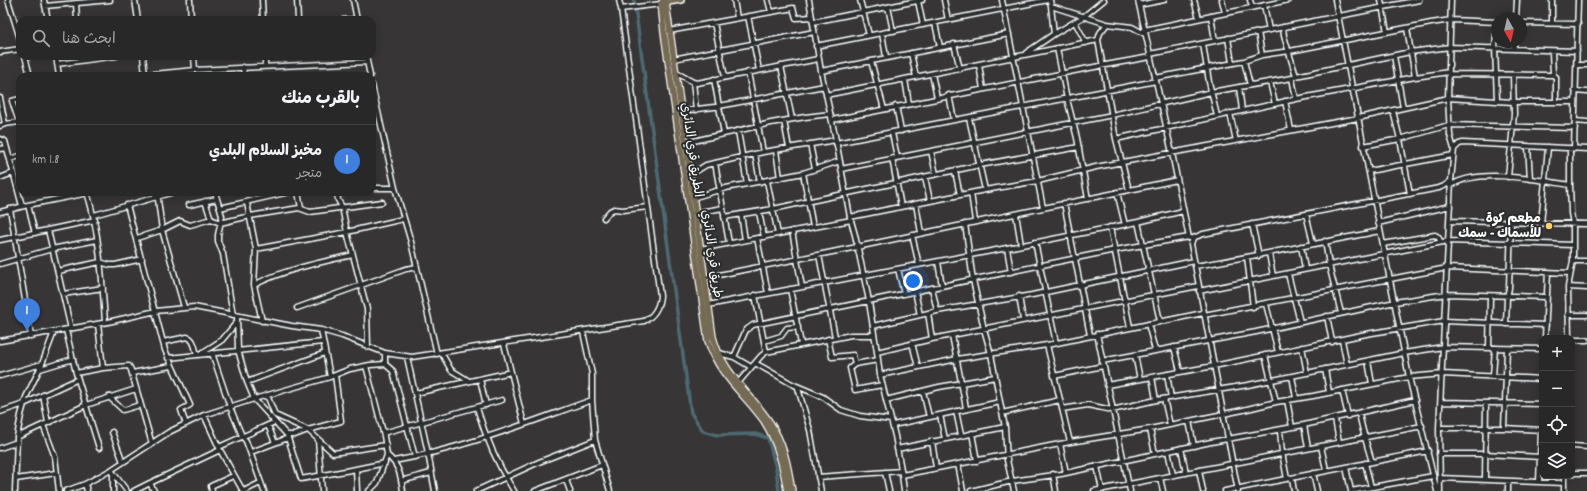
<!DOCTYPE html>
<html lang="ar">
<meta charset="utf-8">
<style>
:root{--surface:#292828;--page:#313030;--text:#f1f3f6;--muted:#a5a6a8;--line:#454445;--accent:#bca0f2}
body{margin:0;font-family:Dekko,"Playpen Sans Arabic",sans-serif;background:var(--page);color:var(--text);direction:rtl}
.controls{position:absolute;right:12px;bottom:12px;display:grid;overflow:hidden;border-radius:8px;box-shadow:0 2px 10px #0003}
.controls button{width:36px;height:36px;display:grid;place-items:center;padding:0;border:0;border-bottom:1px solid var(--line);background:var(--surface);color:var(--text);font:20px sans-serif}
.compass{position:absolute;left:1491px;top:12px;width:36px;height:36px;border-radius:50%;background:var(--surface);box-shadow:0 2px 10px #0003;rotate:172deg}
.you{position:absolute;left:913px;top:281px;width:14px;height:14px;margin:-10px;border:3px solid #fff;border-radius:50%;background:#1a73e8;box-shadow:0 0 0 6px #1a73e833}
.badge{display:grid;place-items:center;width:26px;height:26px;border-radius:50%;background:var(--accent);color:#fff;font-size:13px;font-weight:700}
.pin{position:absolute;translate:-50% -33px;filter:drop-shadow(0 1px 2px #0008)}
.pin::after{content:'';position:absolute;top:21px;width:14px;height:12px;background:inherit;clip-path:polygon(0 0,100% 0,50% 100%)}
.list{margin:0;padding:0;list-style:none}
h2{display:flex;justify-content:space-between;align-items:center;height:52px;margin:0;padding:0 16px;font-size:17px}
h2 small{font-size:13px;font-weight:400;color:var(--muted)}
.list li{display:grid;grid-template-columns:26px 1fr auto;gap:12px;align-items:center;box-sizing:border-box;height:72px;padding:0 16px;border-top:1px solid var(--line)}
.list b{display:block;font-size:15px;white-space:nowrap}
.list p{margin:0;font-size:13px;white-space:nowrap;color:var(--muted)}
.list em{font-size:13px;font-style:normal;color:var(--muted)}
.icon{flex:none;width:22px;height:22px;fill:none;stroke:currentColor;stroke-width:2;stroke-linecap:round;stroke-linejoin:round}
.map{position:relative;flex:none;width:1587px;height:491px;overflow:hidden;direction:ltr}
.search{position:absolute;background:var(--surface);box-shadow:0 2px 10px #0003;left:16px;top:16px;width:360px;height:44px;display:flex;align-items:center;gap:10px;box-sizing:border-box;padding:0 14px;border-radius:12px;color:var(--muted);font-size:15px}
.panel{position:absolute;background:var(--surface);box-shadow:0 2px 10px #0003;left:16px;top:72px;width:360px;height:124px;border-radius:12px;direction:rtl}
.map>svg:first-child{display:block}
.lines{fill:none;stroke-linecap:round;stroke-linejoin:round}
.canal{stroke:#4e6b72;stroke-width:3.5}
.minor-casing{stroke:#fff;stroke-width:7}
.major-casing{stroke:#fff;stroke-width:8}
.highway-casing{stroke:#fff;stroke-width:8}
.minor{stroke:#2a2d2e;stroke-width:4}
.major{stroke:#746b52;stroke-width:5}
.highway{stroke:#746b52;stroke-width:5.5}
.poi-dot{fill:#ffd166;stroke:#2a2d2e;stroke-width:1.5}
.labels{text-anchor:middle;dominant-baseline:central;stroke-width:4;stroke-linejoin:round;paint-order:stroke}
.street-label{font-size:13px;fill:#fff;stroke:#2a2d2e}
.poi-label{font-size:13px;font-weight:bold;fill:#fff;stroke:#2a2d2e;text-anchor:end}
</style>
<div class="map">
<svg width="1587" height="491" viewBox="0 0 1587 491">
<rect width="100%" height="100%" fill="#373536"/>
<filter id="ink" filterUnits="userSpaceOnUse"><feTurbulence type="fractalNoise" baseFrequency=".025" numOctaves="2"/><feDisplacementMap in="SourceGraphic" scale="8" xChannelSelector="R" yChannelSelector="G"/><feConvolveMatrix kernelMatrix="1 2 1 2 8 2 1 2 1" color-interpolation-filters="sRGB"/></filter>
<g filter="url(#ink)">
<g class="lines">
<path class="canal" d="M634,0L691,413L703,431L717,435L755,434L768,438L776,468L779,491"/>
<defs>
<path id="minor" d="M8,0L20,39
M44,0L48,20
M135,0L138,20
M190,0L191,20
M262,0L263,20
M297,0L298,20
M353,0L357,20
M619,0L621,9
M734,0L737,18
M768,0L771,12
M809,0L821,71L836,140L850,217L855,235L868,296L877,352L880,375L895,436L902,475L904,491
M860,0L869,35
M944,0L948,20
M1002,0L1043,208
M1050,0L1051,6L1107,24L1132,27L1145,34
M1138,0L1172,153L1189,238
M1194,0L1199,18
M1222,0L1225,13
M1250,0L1252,7
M1335,0L1409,377L1437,491
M1381,0L1387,32
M1451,0L1448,98L1450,135L1454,149
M918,1L923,25
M76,3L77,20
M1139,5L1164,0
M1264,5L1269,30
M45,6L110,0
M1051,6L1054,34
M888,7L893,31
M748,16L759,70
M1211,16L1215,41
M1516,18L1517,0
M343,20L357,19
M813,22L922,0
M1075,22L1086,43
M1497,22L1495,47L1497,100
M714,23L725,77
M935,23L940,47
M1521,23L1578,24
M1552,23V0
M1107,24L1100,33L1098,40L1116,139L1129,190
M1283,27L1284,36L1296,76
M1407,28L1415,77
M1144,30L1289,0
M669,31L793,8L796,18L812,17
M1258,32L1262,55
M882,33L886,57
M1228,38L1232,63
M954,44L960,69
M1203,44L1209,82L1217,116
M816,46L1048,0
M1057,48L1067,99L1077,138L1088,199
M1514,49V42
M1552,51L1553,75L1556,77V101
M0,52L20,49
M911,53L916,77
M1026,53L1054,34L1083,17L1104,0
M1150,54L1419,0
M25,56L30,76
M56,56L59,76
M143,56L145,75
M194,56L195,70
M265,56V66
M366,56L370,76
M1394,56L1403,108
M673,59L814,32
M871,61L884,109
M1244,61L1250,85
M57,64L116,56
M979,65L983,89
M1576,65H1587
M781,66L792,119
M243,67L244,76
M821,71L1009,34
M675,72L693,82L697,83L818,59
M748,72L763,152
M932,74L937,98
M1449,74L1553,75
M133,76L195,70L367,62
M1155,78L1244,61L1262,55L1290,51L1431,23L1451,20L1497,22
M1292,78L1296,99
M714,79L724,134
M905,79L909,104
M693,82L696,110
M1270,82L1275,104
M372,85L395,188L411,242L437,354
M1239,87L1242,110
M1575,91L1587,92
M826,95L1098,40
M949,95L954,120
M0,98L5,124L0,126
M1285,101L1291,130
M896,106L901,131
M681,111L714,107L824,86
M1393,111L1400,139L1410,194
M1230,113L1236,141
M969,118L985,190
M832,120L1089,68L1150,57
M784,121L789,148
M1575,121L1587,122
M5,124L19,122L12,101L20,99
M738,131L747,184
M892,133L897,157
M0,139L5,141L22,206
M1116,139L1296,99L1415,77L1449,72
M685,143L771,123L805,117L830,114
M836,143L1156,81
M810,144L815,169
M1363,146L1400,139L1449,125L1575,128
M1528,146L1530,179
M0,149L7,148
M1574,149L1578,0
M776,150L780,178
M931,151L936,174
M755,154L760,182
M892,158L901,207
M10,159L20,156
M715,163L729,243
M841,169L1112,115L1211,92L1292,78L1296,76L1410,52L1450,47L1577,51
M955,171L960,195
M1369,171L1453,155
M803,173L813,227
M690,175L706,165L724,161L763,152L836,140
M925,177L930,201
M1508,177L1514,114L1513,75
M0,178L13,173
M767,181L778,234
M1450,186C1477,167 1538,180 1570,185
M372,188H395
M87,192C100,234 102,279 105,322
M157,192L162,230L184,307
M215,192L222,216L218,235V241L223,254L233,315
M298,192L301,208
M337,192L338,200L342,207L347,232L367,309L368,347
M1117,192L1125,225
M971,193L975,221
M337,194L348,192
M692,198L726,188L803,173L840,161
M205,201L211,219
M247,203L256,249L254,285L262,321
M1064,203L1090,335
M916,204L921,233
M28,205L88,193
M127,205L165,350L190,405L181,410L186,424
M189,205L217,199
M220,208L289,192
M10,209L31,336
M0,212L28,205L35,233
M759,212L764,237
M694,213L723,208
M741,214L745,240
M1016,214L1021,245
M1306,214L1313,243
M94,215L174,192
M724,217L773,209L980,165L1079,147
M850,217L985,190L1038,181L1096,167L1358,118L1448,98L1513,102H1575
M604,218L610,211L614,209L623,210L648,207
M1449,221L1587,224
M1138,222L1160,321
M1378,223L1450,206
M965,224L973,280L984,329L991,354L1000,402L1005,427L1007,460L1014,491
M1252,224L1259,256
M1541,224L1548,147
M1110,227L1130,327
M48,230L71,329
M792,231L802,287
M912,235L919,265
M137,238L162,230L180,221L190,225L211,219L220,223L250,216L299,208L310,212L382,202
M757,238L768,293
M0,240L95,220
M1325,241L1329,265L1341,313
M1035,242L1056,343
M1383,244L1435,235L1438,237L1441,242
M1301,246L1305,269
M1007,248L1011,272
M256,249L347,232L403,219
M700,249L851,220
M1269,253L1273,276
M819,255L835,337
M1247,257L1253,307
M1573,261H1587
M938,262L942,286
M0,264L52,249L97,240
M1195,266C1257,256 1318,243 1380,231
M898,269L904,294
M58,271L100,262L110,265H115L142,259
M1288,274L1300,322
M704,278L857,247L1177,180
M254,285C282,270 321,262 353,255
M1568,287L1587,288
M932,288L937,311
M790,289L801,344
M915,291L920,315
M1199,291L1448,241L1573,245
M63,294L103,288
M755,295L766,352
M1019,296L1023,320
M1266,304L1278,352
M708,305L1007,248L1138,222L1183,211
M297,308L406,269L417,267
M928,313L932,339
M1204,315L1447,268L1570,273
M1568,315H1587
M237,316L238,350L247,382L254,399L287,435L301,479L356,469
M1327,316L1332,342
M98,324L103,368
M1148,324L1155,350
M1506,324L1507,297L1509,288L1511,224
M873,326L937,311L1032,295L1194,261
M66,330L76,373L99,448
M321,330L330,377
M583,332L592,374V400L595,440L610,491
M1097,334L1130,491
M952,335L966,408
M1545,338L1548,272
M1569,338L1568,287L1573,261V224L1571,213L1570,185V148
M828,339L832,357L853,355L855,364
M1342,340L1347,365
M1572,340H1587
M0,341L108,322L156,311L194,307L292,326L321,330L342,336L385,353L412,357L644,321C654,316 659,307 660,296L621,9L661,4
M764,341L781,336L787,328L798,327
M163,342L187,337C194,338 195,348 197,355
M912,343L918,367
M504,344L524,424
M1047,345L1070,442
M1174,347L1180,371
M1302,347L1307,373
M1489,348L1490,296
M877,352L932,339L1198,286
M202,353L222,340L237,322
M212,353L230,407L242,436L246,441L264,491
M719,353L734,357L751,367
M442,354L451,370L469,381
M1135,355L1140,379
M1265,355L1276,402
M407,357L428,453L435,491
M734,357L746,330L753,325L1115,250L1189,237
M168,358L323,342
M878,360L855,364L850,368L855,390L882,385
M1102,361L1256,332L1395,302L1446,294L1547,297
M1368,361L1372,384
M755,363L792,384L823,397L841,410L860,416L891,420
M385,364L393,371L415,457
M366,366L384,436L387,455L377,483L369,491
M40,369L73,359
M1325,369L1329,392
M76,373L103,368L129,366L131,370L152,444
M132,373L171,366
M1167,374L1171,398
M880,375L957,359L1047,345L1203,313
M0,376L42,364
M1054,376L1103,366
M1292,376L1296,398
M1493,376L1495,348
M1152,377L1156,400
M480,379L486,405
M247,382L325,353
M738,383L761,356L766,352L851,335H874
M1107,385L1214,366L1366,334L1444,321L1546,325
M798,388L810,430L821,491
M1342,390L1348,416
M923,391L929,417
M416,393L511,372
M43,395L48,423
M267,395L275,415L308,430L333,453L386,445
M109,397L123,410L140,405
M1164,399L1170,425
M886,400L939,387L995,377
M1287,400L1292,427
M1441,402L1542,404
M477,408C486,439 497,464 514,491
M1062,409L1088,405L1112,410L1156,400L1248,385L1404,353L1443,347L1542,349
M956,411L961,435
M0,412L24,404L78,379
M1002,413L1060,400
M1359,413C1362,430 1367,445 1372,462
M204,415L220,450L243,491
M940,415L945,439
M1335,419L1339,442
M1189,421L1194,446
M43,425L55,457L59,491
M268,425L275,443
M893,425L1000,402
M1304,425L1308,448
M1439,428H1504L1542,430
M1504,428L1507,349
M1150,429L1155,454
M1280,430L1282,453L1287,479
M112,432L123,462
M383,433L502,400
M972,433L977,461
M287,435H295L308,430L341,421L335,375
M17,437L86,405L136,389
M318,440L322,491
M932,441L936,468
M1060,444L1066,473
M1321,446L1326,470
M1572,446L1587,447
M219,447L275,422
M0,448L17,442
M1181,448L1186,473
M897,449L1005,427
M1168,451L1173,475
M251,452L288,438
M1439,454H1485L1540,457
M387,455C399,465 401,476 403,491
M394,461C462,449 527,423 592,400
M1365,463L1371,487
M958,464L963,491
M1097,466L1102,490
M1346,467L1351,491
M111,470L127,491
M1199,470L1203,491
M885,472L889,491
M1313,473L1317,491
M1572,473H1587
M1053,474L1056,491
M902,475L1070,442L1150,429L1243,410L1276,402L1313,396L1409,377L1443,374L1542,379
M1564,476V491
M818,477L901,471
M1160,478L1163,491
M1440,478L1564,483
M16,479L56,473
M1292,479L1294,491
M1485,479L1486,403
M566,480L570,491
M401,481L431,473
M1508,481V491
M1539,482L1541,430
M85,484L87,491
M15,491L17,437L21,415L26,397L42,364L54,332
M66,491L85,484L111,470L169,432L204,415L254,399L330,377L350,369L370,365L385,364V353
M113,491V474
M134,491L150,483
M154,491L150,483L220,450
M212,491L211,486L233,476
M244,491L260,483
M357,491L356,469L385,463
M476,491L539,462L595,440
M535,491L602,465
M971,491L1012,481L1061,474L1211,442L1304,425L1415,400
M1094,491L1422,426
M1225,491L1428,451
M1238,491L1191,244L1193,238L1203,234L1439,188L1444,186L1451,181L1454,149L1459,144L1463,143L1587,149
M1351,491L1433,476
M1440,491L1439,428L1451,181"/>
<path id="major" d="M662,3L681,0"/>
<path id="highway" d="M663,0L661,4L664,32L708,341C719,376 744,393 764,421C778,443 783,466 787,491
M664,0L666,3L713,337C722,372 750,393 769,421C784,443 788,466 792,491"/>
</defs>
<use href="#minor" class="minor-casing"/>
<use href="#major" class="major-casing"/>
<use href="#highway" class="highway-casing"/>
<use href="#minor" class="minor"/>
<use href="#major" class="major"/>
<use href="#highway" class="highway"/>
</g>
</g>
<circle class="poi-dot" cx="1549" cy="226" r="4"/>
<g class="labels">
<g class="street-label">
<text transform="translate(691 150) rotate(82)">الطريق قري الدائري</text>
<text transform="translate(711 254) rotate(82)">طريق قري الدائري</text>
</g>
<g class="poi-label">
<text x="1541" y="219">مطعم كوة<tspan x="1541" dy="15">للأسماك - سمك</tspan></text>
</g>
</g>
</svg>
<div class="controls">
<button>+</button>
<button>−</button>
<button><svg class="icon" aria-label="locate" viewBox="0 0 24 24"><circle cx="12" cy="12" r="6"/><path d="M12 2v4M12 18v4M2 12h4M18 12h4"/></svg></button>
<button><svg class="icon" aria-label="layers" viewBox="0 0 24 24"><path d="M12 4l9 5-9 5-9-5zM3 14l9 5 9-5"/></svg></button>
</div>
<svg class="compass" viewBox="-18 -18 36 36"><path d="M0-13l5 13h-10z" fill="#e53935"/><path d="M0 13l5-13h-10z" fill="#a5a6a8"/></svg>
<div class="you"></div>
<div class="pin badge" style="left:27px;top:331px;background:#3f7fe0">1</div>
<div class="search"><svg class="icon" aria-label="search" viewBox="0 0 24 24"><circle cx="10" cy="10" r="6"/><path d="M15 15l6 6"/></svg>ابحث هنا</div>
<section class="panel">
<h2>بالقرب منك<small></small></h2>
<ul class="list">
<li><span class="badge" style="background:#3f7fe0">1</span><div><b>مخبز السلام البلدي</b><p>متجر</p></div><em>1.8 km</em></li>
</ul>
</section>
</div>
